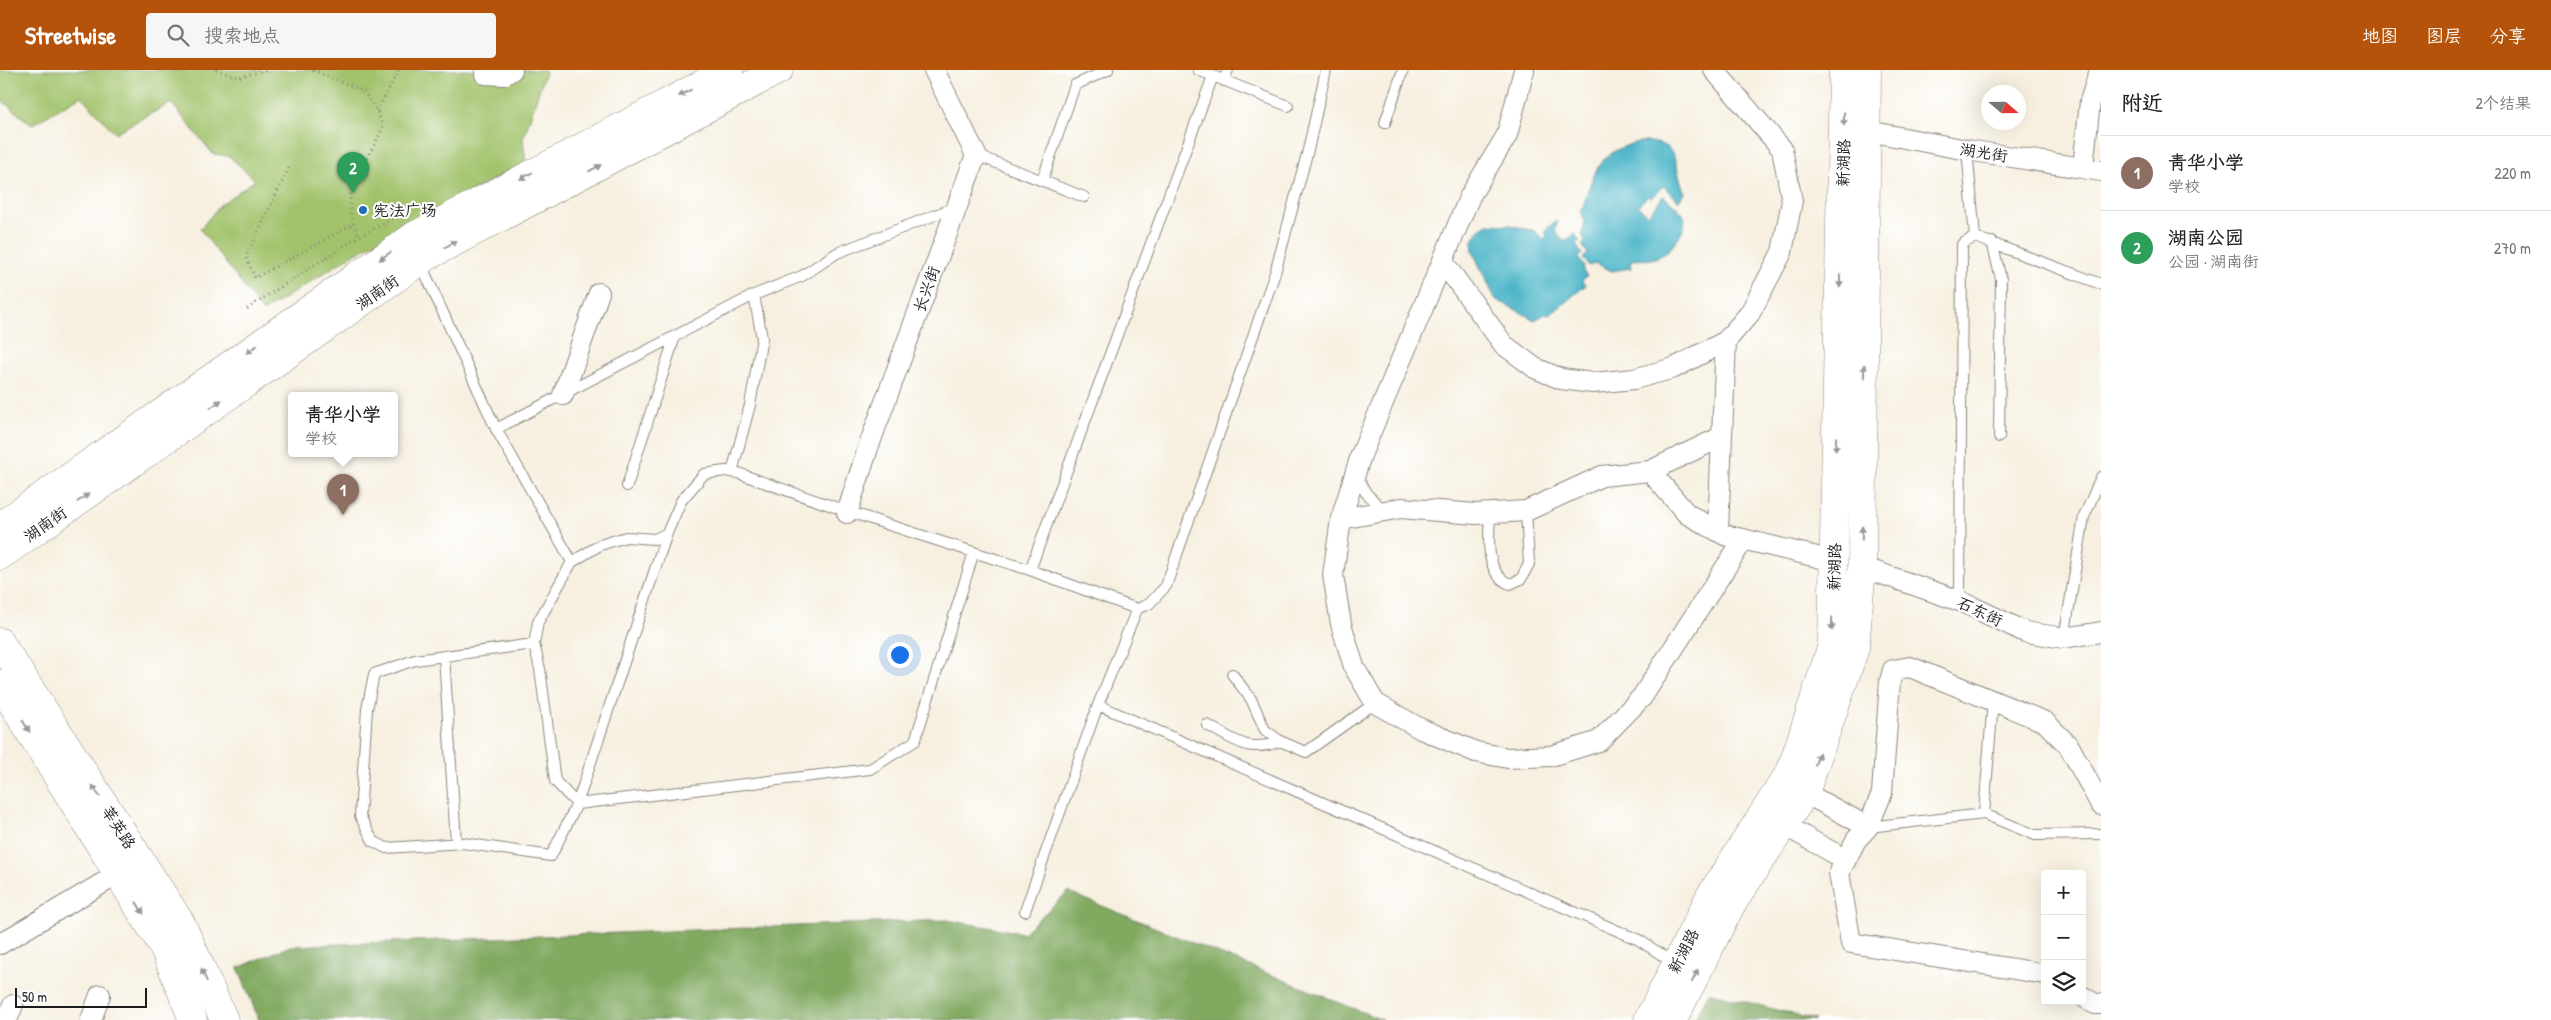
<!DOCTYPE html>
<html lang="zh">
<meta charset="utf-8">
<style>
:root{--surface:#fff;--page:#f6f6f6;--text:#222;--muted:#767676;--line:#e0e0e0;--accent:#b45309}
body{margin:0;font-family:"Patrick Hand","LXGW WenKai TC",sans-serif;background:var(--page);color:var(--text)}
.controls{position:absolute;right:15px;bottom:15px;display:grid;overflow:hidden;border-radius:5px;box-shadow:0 5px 20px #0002}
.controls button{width:45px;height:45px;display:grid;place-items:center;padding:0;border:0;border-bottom:1px solid var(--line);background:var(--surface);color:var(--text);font:25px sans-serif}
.compass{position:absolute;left:1981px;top:15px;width:45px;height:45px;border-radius:50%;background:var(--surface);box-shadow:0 5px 20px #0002;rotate:110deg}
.scale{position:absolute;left:15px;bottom:12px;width:132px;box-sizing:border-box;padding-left:5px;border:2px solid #1c1c1c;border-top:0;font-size:14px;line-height:18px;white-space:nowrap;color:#1c1c1c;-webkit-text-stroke:4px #fff;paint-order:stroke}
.you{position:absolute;left:899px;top:584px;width:18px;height:18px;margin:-12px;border:4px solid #fff;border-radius:50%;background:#1a73e8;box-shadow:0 0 0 8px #1a73e833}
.badge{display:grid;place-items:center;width:32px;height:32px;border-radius:50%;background:var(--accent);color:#fff;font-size:16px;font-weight:700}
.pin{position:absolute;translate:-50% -41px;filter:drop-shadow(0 1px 2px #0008)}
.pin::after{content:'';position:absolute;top:26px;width:18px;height:15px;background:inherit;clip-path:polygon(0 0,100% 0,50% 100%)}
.popup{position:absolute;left:288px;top:322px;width:110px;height:65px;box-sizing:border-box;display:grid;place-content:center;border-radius:5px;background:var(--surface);filter:drop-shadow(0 1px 4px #0005);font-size:16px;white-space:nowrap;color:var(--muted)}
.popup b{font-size:19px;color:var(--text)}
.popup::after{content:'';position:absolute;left:50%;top:100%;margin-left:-10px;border:10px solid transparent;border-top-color:var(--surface)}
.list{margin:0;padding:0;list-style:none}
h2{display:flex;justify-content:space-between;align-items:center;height:65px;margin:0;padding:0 20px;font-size:21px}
h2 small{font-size:16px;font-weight:400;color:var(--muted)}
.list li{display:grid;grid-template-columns:32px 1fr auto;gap:15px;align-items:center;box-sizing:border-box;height:75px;padding:0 20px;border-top:1px solid var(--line)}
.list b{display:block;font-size:19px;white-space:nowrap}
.list p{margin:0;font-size:16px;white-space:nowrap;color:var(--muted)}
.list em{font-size:16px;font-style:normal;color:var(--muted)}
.icon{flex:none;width:28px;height:28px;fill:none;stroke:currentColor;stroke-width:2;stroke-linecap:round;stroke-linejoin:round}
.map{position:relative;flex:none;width:2101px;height:950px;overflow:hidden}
header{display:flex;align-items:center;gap:30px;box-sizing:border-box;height:70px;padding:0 25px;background:var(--accent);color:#fff}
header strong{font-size:24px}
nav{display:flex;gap:28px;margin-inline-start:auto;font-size:18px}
.search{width:350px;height:45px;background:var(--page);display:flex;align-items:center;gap:12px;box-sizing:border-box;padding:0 18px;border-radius:5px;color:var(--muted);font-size:19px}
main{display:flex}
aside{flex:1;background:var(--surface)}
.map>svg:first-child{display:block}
.green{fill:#a2c36c;stroke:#5f7044}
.forest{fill:#81a960;stroke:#4e623e}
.water{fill:#4bb5c8;stroke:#346872}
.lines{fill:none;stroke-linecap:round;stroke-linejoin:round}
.service-casing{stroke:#8a867e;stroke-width:12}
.minor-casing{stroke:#8a867e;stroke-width:22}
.secondary-casing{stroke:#8a867e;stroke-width:29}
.primary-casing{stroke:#8a867e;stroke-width:29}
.path{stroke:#8a867e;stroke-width:3;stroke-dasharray:1 4;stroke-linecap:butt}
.service{stroke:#fff;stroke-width:10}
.minor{stroke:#fff;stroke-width:20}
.secondary{stroke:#fff;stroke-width:28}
.primary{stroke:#fff;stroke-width:28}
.oneway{fill:#999}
.poi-dot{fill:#1f6fb2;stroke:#fff;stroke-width:2}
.labels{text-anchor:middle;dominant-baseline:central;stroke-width:4;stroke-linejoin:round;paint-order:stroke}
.street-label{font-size:16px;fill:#1c1c1c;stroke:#fff}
.poi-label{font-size:16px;fill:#1c1c1c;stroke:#fff;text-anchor:start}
</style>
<header>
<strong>Streetwise</strong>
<div class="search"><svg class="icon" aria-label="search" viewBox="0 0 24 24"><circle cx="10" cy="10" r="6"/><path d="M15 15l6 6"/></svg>搜索地点</div>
<nav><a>地图</a><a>图层</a><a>分享</a></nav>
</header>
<main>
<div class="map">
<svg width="2101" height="950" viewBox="0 0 2101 950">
<rect width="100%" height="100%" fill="#fff"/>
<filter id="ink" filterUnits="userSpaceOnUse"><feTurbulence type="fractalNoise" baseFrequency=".02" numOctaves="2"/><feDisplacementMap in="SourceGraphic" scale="10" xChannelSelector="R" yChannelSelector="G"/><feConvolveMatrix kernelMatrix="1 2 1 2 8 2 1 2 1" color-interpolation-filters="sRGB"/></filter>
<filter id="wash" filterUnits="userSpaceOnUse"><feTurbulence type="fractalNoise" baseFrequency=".0096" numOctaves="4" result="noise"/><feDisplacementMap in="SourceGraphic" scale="20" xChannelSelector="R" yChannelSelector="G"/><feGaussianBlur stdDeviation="1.12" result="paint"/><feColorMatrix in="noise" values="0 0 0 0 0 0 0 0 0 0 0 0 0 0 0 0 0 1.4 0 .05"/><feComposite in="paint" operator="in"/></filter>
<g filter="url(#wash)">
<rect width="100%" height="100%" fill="#f7f0e0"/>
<path class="green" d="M0,0H546L523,69L526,92L354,184L263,242L200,159L220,135L255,110L229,86L213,84L171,33L115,63L81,26L32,55L0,29Z"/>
<path class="forest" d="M1068,822L1382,950H259L238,898L290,876L947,850L1023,863Z
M1709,922L1815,950H1694Z"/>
<path class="water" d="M1639,72C1682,70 1672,93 1685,123L1678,131L1663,116L1651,128L1648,126L1638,136L1648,145L1663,126C1670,131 1678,137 1683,144C1691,157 1670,183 1658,187C1648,191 1641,189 1632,190L1630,193L1631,198L1612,201L1595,193L1589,196L1583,188L1588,184L1582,175L1586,172L1582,165L1585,152L1580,140C1585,134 1586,126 1589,118C1598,90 1610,79 1639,72Z
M1557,150L1555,161L1565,171L1575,164L1580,171L1576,175L1582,184L1578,188L1584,196L1583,201L1587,206L1582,211L1586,215L1550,245L1545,244L1535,250L1495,229L1473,182L1472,172L1480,159L1488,154L1510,155L1535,161L1543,169L1547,165L1544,161Z"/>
</g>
<g filter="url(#ink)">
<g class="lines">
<defs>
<path id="service" d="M1198,0L1288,36
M1224,11L1228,0
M1385,53L1403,0
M1967,80L1975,167L2101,214
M976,85L1084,127
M1042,111L1075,15L1108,0
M1992,172L2001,209L1999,367
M420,192L496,359L572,492
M496,359L754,225
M732,402L750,335L762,268L754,225L802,206L837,183L956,137
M1356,405L1366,423L1384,441
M627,416L675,266
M1490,444C1489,467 1484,504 1510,514L1521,509L1529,494L1526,441
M974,482L915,671L870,699L577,734L555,711L540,599L534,574L538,552L572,492L600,475L626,467L655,469L667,463L681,431L704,404L725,401L738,403C834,438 932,469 1030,500L1213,6
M1960,531L1962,174L1975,167
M1137,539L1149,534L1166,516L1275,203L1308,80L1326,0
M2064,568L2084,447L2101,407
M534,574L415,590L374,604L367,639L360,746L373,771L386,778L463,773L551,786L577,734L667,463
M444,586L456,773
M1232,604L1251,629L1265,660L1280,671
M1098,635L1639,870L1674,893
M1207,655C1235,670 1248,684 1280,671L1306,682L1375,633
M1984,744L2035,765L2101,764
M1868,757L1984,744L1993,630
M1025,841L1098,635L1137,539L1030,500"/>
<path id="minor" d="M1524,0L1507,65L1470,126L1361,385L1341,449L1333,505L1341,554L1354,597L1375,633L1421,659L1476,682L1508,688L1551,686L1599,671L1642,627L1744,469
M485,4L504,5L512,0
M1868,61L1967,80L2101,101
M2083,98L2090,31L2100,0
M1443,192L1504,275L1535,298L1561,309L1593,313L1634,309L1674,298L1726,271L1750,243L1782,182L1792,131L1782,79L1714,0
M563,325L599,223
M1650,401L1687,444L1725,465L1834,491
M847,443L868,378L976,85L934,0
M1341,449L1401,438L1476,444L1526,441L1602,406L1650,401L1721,367
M1718,461L1726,271
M1862,497L1960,531L2025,562L2064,568L2101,562
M1805,723L1868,757
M1784,755L1846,790
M0,874L118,804
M2045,904L1851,873L1839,803L1856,770L1868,757L1882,723L1890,611L1893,600L1910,597L2045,652L2069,676L2101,735
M2082,926L2095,934H2101
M7,950L13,935
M91,950L100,925"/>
<path id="secondary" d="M0,456L414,166L729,0
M0,486L426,187L779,0
M1648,950L1710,826L1791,700L1832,575L1843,0
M1673,950L1730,837L1805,723L1855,578L1862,497L1867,0"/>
<path id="primary" d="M0,572L181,853L224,950
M0,614L164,878L193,950"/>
</defs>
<use href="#service" class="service-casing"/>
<use href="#minor" class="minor-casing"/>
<use href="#secondary" class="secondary-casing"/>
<use href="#primary" class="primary-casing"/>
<path class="path" d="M216,0L239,7L268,0
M313,0L363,21L377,41L383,56C368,97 334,117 359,166L402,145
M377,41L399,0
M289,98L246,187L255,208L353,154
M247,239L359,166"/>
<use href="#service" class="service"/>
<use href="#minor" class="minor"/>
<use href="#secondary" class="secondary"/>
<use href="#primary" class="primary"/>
</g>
<defs><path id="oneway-solid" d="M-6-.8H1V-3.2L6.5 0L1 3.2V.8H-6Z" transform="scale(1.25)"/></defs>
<g class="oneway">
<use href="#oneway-solid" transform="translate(685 23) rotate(152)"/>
<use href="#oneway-solid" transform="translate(1844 49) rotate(91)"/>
<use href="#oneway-solid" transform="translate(595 98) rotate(-28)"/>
<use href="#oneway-solid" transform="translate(526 106) rotate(152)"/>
<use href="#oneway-solid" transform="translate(451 174) rotate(-28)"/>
<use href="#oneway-solid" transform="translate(385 186) rotate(145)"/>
<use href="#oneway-solid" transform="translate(1840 211) rotate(91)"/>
<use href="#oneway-solid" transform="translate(252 279) rotate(145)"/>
<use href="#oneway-solid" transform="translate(1864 301) rotate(-89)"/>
<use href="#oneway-solid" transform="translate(216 334) rotate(-35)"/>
<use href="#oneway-solid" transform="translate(1836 374) rotate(91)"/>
<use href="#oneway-solid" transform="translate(83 428) rotate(-35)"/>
<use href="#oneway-solid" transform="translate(1862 463) rotate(-89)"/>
<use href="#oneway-solid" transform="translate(1832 554) rotate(91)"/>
<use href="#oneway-solid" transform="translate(26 656) rotate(58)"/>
<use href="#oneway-solid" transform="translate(1817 689) rotate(-71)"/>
<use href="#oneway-solid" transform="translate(96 721) rotate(-123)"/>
<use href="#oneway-solid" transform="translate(140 838) rotate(58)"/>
<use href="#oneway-solid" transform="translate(204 905) rotate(-114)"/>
<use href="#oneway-solid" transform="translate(1695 906) rotate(-63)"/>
</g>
</g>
<circle class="poi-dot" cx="363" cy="140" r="5"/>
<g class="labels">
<g class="street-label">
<text transform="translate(1984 82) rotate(9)">湖光街</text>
<text transform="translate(1843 93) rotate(-89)">新湖路</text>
<text transform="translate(926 219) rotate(-70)">长兴街</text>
<text transform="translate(377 222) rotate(-35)">湖南街</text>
<text transform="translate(45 454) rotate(-35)">湖南街</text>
<text transform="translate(1834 497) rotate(-89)">新湖路</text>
<text transform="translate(1980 541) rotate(25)">石东街</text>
<text transform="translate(119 757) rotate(57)">莘英路</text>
<text transform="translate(1683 881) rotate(-63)">新湖路</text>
</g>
<g class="poi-label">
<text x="373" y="140">宪法广场</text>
</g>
</g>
</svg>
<div class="controls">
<button>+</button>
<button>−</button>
<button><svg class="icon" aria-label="layers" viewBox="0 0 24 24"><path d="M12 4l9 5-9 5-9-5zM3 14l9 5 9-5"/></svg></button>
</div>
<svg class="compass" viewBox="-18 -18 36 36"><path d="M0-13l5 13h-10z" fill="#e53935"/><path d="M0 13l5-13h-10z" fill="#767676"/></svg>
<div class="scale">50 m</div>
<div class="you"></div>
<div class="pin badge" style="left:343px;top:445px;background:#8d6e63">1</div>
<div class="popup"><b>青华小学</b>学校</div>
<div class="pin badge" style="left:353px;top:123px;background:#2e9e5b">2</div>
</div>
<aside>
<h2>附近<small>2个结果</small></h2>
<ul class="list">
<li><span class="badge" style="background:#8d6e63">1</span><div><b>青华小学</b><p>学校</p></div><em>220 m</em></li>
<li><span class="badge" style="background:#2e9e5b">2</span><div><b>湖南公园</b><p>公园 · 湖南街</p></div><em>270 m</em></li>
</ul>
</aside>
</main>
